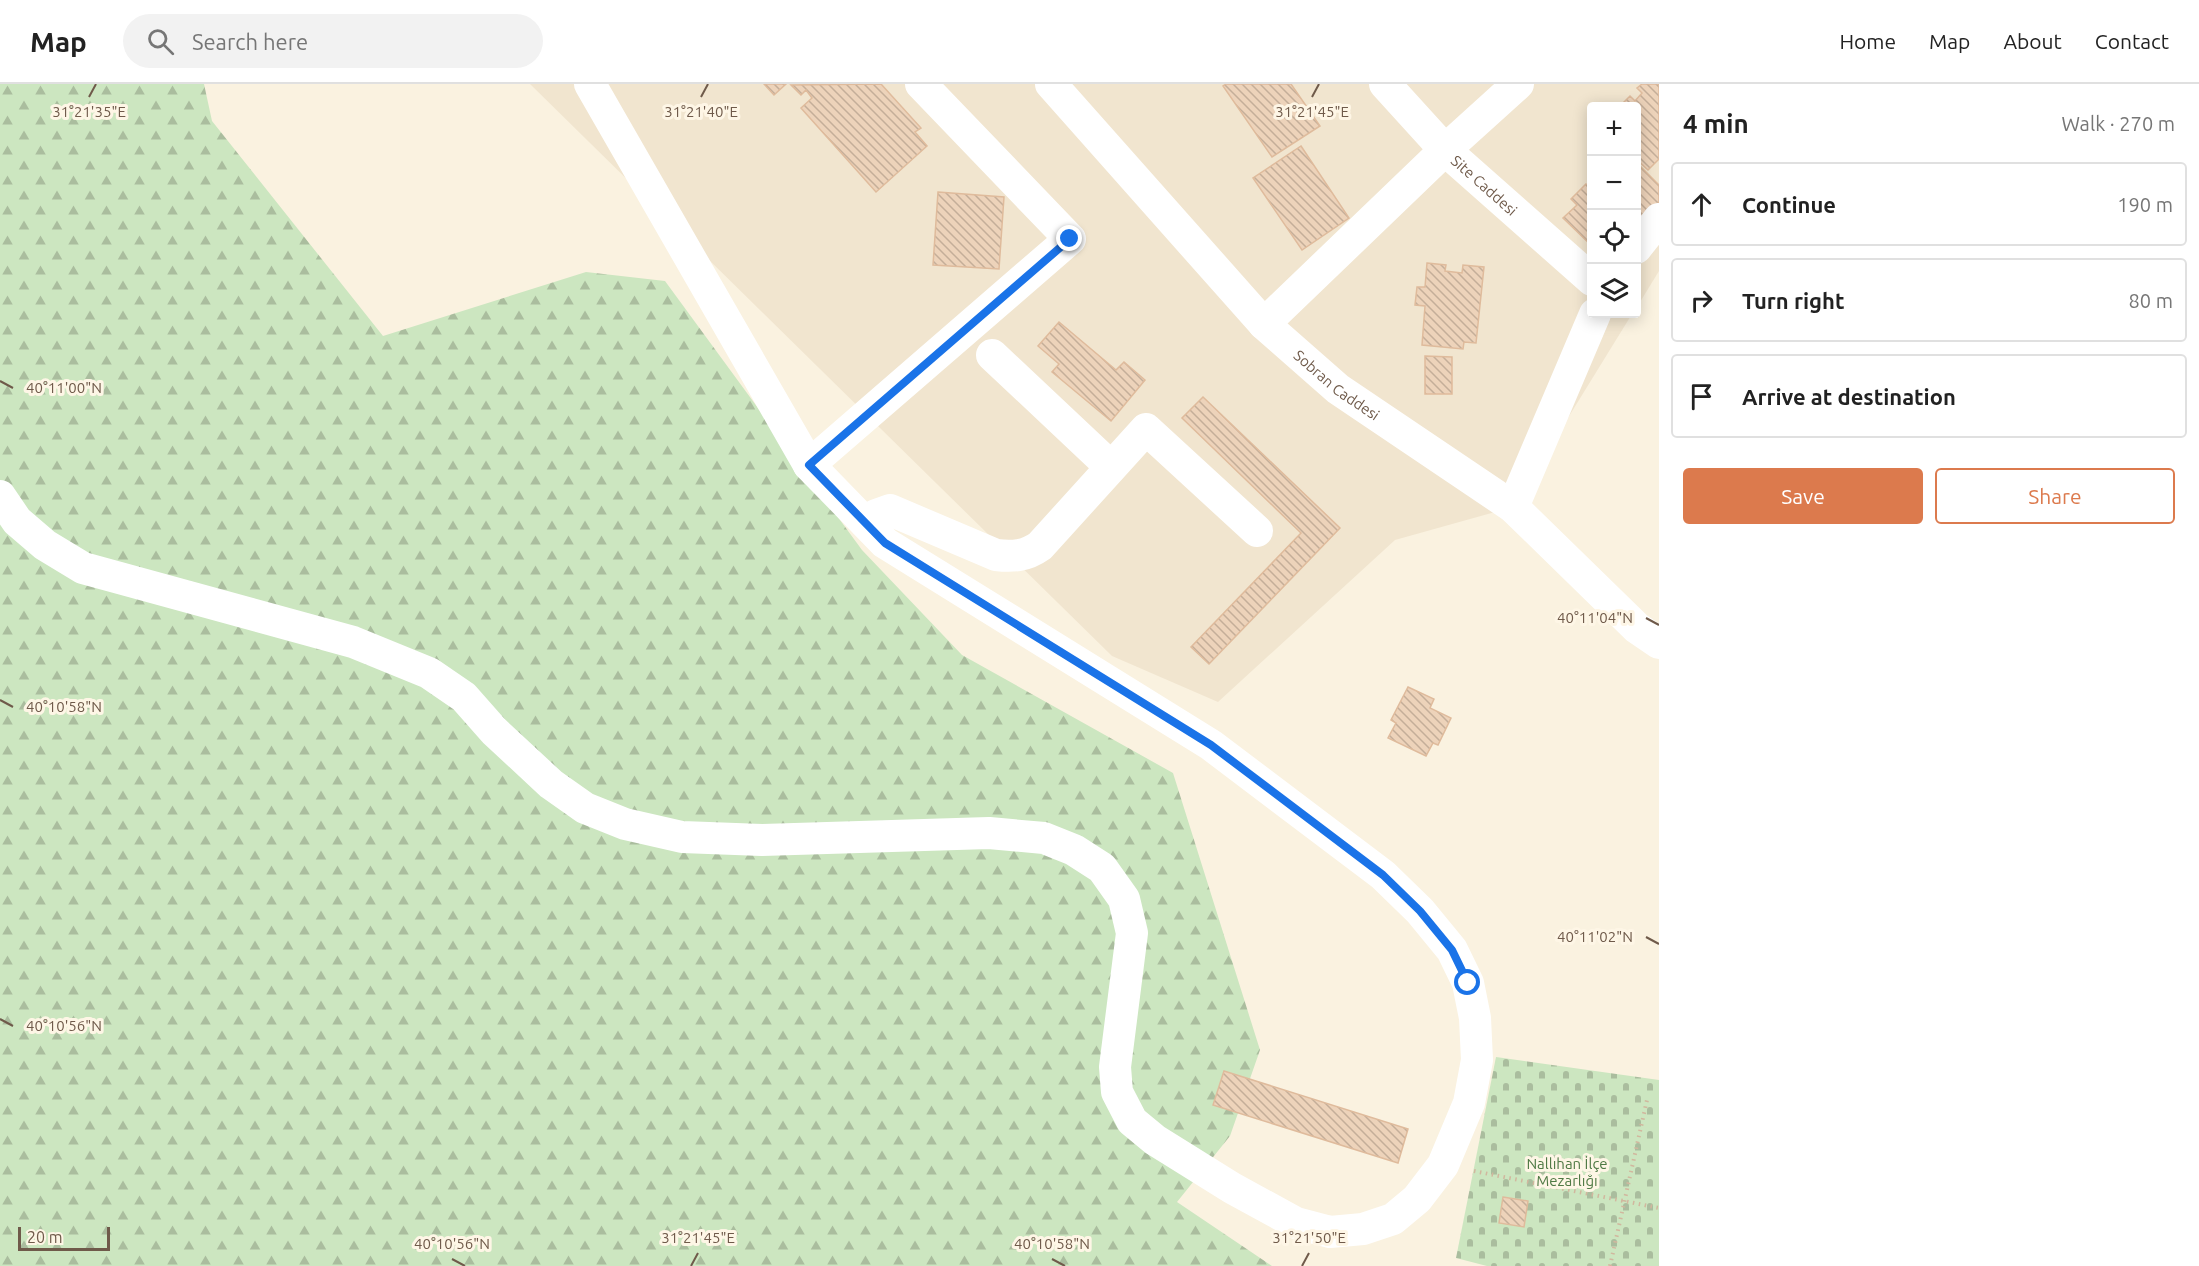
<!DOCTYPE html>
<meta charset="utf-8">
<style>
:root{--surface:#fff;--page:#f2f2f2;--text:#222;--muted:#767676;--line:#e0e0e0;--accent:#dc7a4d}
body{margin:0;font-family:Ubuntu,sans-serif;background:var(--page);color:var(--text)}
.controls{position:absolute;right:18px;top:18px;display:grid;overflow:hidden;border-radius:6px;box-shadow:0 3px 15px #0003}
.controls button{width:54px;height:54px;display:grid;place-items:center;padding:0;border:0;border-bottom:2px solid var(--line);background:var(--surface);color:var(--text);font:30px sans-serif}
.scale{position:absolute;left:18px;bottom:15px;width:92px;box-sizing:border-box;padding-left:6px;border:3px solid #6f5a4a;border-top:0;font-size:16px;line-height:21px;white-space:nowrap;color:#6f5a4a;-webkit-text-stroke:4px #fef6e6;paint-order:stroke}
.stop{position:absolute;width:18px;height:18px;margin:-14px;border:4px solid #1a73e8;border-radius:50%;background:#fff}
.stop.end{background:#1a73e8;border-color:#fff;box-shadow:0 2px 6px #0008}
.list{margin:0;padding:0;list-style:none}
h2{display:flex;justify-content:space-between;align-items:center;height:78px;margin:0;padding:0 24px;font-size:26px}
h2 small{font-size:20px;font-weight:400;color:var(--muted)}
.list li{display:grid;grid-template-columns:39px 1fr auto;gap:18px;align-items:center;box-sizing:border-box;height:84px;margin:0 12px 12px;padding:0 12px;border:2px solid var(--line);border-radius:6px}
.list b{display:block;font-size:22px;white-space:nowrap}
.list em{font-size:20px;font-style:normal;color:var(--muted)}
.actions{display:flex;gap:12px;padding:18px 24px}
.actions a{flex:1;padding:14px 0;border:2px solid var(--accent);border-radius:6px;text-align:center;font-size:21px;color:var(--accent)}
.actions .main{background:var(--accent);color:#fff}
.icon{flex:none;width:33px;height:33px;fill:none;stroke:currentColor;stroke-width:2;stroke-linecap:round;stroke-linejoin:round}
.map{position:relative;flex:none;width:1659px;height:1182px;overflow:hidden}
header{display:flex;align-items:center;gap:36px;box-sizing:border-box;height:84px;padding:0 30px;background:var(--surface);border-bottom:2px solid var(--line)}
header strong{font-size:28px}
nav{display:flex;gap:33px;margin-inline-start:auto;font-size:21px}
.search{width:420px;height:54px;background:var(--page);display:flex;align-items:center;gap:15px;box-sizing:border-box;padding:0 21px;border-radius:33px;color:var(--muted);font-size:22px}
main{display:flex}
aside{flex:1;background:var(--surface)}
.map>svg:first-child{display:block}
.residential{fill:#f1e5cf}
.forest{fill:url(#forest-firs)}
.cemetery{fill:url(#cemetery-stones)}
.building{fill:url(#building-back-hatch);stroke:#dfbb9c;stroke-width:1.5}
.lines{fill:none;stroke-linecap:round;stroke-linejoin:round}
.path{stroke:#d1b79e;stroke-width:4;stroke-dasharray:1.5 4.5;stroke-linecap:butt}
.minor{stroke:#fff;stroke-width:32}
.route{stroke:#1a73e8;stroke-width:8}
.ticks{fill:none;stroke:#6f5a4a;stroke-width:2}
.labels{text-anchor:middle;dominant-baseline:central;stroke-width:6;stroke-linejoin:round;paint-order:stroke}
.street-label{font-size:15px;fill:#6f5a4a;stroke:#fef6e6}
.park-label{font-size:15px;fill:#507a45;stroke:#fef6e6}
.ticks-label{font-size:15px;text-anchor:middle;fill:#6f5a4a;stroke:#fef6e6;stroke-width:6;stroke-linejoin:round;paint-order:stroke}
</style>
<header>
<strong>Map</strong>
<div class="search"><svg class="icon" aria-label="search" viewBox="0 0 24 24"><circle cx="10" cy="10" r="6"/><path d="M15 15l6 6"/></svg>Search here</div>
<nav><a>Home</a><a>Map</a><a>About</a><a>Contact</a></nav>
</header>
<main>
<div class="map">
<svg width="1659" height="1182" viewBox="0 0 1659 1182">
<defs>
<pattern id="forest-firs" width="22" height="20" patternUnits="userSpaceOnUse" patternTransform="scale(1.5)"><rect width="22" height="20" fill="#cce6c0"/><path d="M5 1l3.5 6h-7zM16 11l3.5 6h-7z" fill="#aabd9e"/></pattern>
<pattern id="cemetery-stones" width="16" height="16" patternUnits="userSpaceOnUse" patternTransform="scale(1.5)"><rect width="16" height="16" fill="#cce6c0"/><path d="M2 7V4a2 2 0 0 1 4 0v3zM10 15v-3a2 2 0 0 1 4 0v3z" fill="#aabd9e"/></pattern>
<pattern id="building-back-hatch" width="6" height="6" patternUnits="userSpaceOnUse" patternTransform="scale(1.5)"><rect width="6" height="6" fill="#edd3ba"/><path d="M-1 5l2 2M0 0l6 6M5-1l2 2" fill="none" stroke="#c4ae99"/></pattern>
</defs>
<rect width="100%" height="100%" fill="#faf2e0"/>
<path class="residential" d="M530,0H1659V187L1637,223L1636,22H1592V230H1632L1513,423L1395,456L1218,618L1112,572Z"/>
<path class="forest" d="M0,0H204L212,37L383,252L586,188L665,197L862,466L962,571L1173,689L1260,966L1230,1052L1177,1118L1272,1182H0Z"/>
<path class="cemetery" d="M1496,973L1659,996V1182H1487L1456,1174Z"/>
<path class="building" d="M764,0H786L774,11Z
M881,0L921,44L915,48L927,62L876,108L801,24L812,14L806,6L801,11L791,1Z
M1226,0H1291L1320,42L1272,73L1223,2Z
M1642,0H1659V75L1648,86L1636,75V22H1620L1630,12L1635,17L1642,9L1637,4Z
M1301,62L1349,134L1302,166L1253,94Z
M1636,78L1659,101V118L1636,141Z
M1586,100L1592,104V162L1563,134L1577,121L1571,115Z
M938,108L1004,113L999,185L933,181Z
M1427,179L1446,181L1445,187L1462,189L1463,181L1484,183L1476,259L1464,258L1463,265L1422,261L1425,222L1415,221L1417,203H1425Z
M1059,238L1116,286L1124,278L1145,296L1111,337L1052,288L1059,280L1038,262Z
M1425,272L1452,273V310H1425Z
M1203,313L1340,444L1209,580L1191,563L1301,449L1182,334Z
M1408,603L1434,615L1430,624L1451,634L1438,661L1433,659L1426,672L1388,654L1396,639L1391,636Z
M1224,987L1408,1045L1398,1079L1213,1021Z
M1503,1113L1528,1117L1524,1143L1499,1139Z"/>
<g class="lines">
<path class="path" d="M1474,1087L1659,1124
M1610,1182L1647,1016"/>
<g class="minor">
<path id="s1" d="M1051,0L1264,240L1338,305L1513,423L1637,544L1659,559"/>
<path id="s2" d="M1385,0L1445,66L1592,196"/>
<path d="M1636,164L1659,135"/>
<path d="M1264,240L1445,66L1518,0"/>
<path d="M992,271L1111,383"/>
<path d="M809,381L1070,155L921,0"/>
<path d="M0,412L17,437L45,461L83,484L353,558L429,589L464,613L494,647L551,700L585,724L625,740L682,753L762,756L989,749L1044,754L1074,766L1102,784L1124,815L1132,849L1115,983L1117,1008L1132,1037L1155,1056L1232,1104L1296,1139L1330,1148L1363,1145L1393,1135L1417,1115L1443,1081L1469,1019L1477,976L1475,934L1468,899L1452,866L1420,827L1383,791L1211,661L885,459L809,381L590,0"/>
<path d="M1513,423L1595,230"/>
<path d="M866,439L876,431L890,426L996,471C1013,473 1026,472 1040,462L1146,345L1257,447"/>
</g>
</g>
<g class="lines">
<path class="route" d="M1070,155L809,381L885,459L1211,661L1383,791L1420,827L1452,866L1468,899"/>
</g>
<path class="ticks" d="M89,13L96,0M701,13L708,0M1312,13L1319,0M0,297L13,304M1646,534L1659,541M0,616L13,623M1646,853L1659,860M0,935L13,942M452,1175L465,1182M1052,1175L1065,1182M691,1182L698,1169M1302,1182L1309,1169"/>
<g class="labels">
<g class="street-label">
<text stroke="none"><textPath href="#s2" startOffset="142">Site Caddesi</textPath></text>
<text stroke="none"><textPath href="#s1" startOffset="416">Sobran Caddesi</textPath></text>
</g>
<g class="park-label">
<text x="1567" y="1079">Nallıhan İlçe<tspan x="1567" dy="17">Mezarlığı</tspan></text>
</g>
</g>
<g class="ticks-label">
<text x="89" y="33">31°21'35"E</text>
<text x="701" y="33">31°21'40"E</text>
<text x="1312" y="33">31°21'45"E</text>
<text x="64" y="309">40°11'00"N</text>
<text x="1595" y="539">40°11'04"N</text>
<text x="64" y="628">40°10'58"N</text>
<text x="1595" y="858">40°11'02"N</text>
<text x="64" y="947">40°10'56"N</text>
<text x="698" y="1159">31°21'45"E</text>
<text x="1309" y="1159">31°21'50"E</text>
<text x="452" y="1165">40°10'56"N</text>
<text x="1052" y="1165">40°10'58"N</text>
</g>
</svg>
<div class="controls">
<button>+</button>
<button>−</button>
<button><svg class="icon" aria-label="locate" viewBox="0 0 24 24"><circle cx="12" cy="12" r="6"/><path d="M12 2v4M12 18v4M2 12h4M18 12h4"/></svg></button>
<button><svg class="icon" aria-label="layers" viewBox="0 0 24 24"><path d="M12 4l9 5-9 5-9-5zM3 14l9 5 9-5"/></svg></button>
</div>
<div class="scale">20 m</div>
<div class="stop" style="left:1468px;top:899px"></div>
<div class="stop end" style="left:1070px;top:155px"></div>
</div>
<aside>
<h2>4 min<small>Walk · 270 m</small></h2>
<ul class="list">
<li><svg class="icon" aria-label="ahead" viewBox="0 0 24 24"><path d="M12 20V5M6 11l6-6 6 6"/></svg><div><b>Continue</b></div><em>190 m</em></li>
<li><svg class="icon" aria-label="right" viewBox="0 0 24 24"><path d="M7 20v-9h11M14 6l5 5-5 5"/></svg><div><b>Turn right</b></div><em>80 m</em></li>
<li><svg class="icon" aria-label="arrive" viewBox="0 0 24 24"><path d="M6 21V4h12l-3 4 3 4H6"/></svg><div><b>Arrive at destination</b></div></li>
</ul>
<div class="actions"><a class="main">Save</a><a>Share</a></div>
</aside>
</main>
